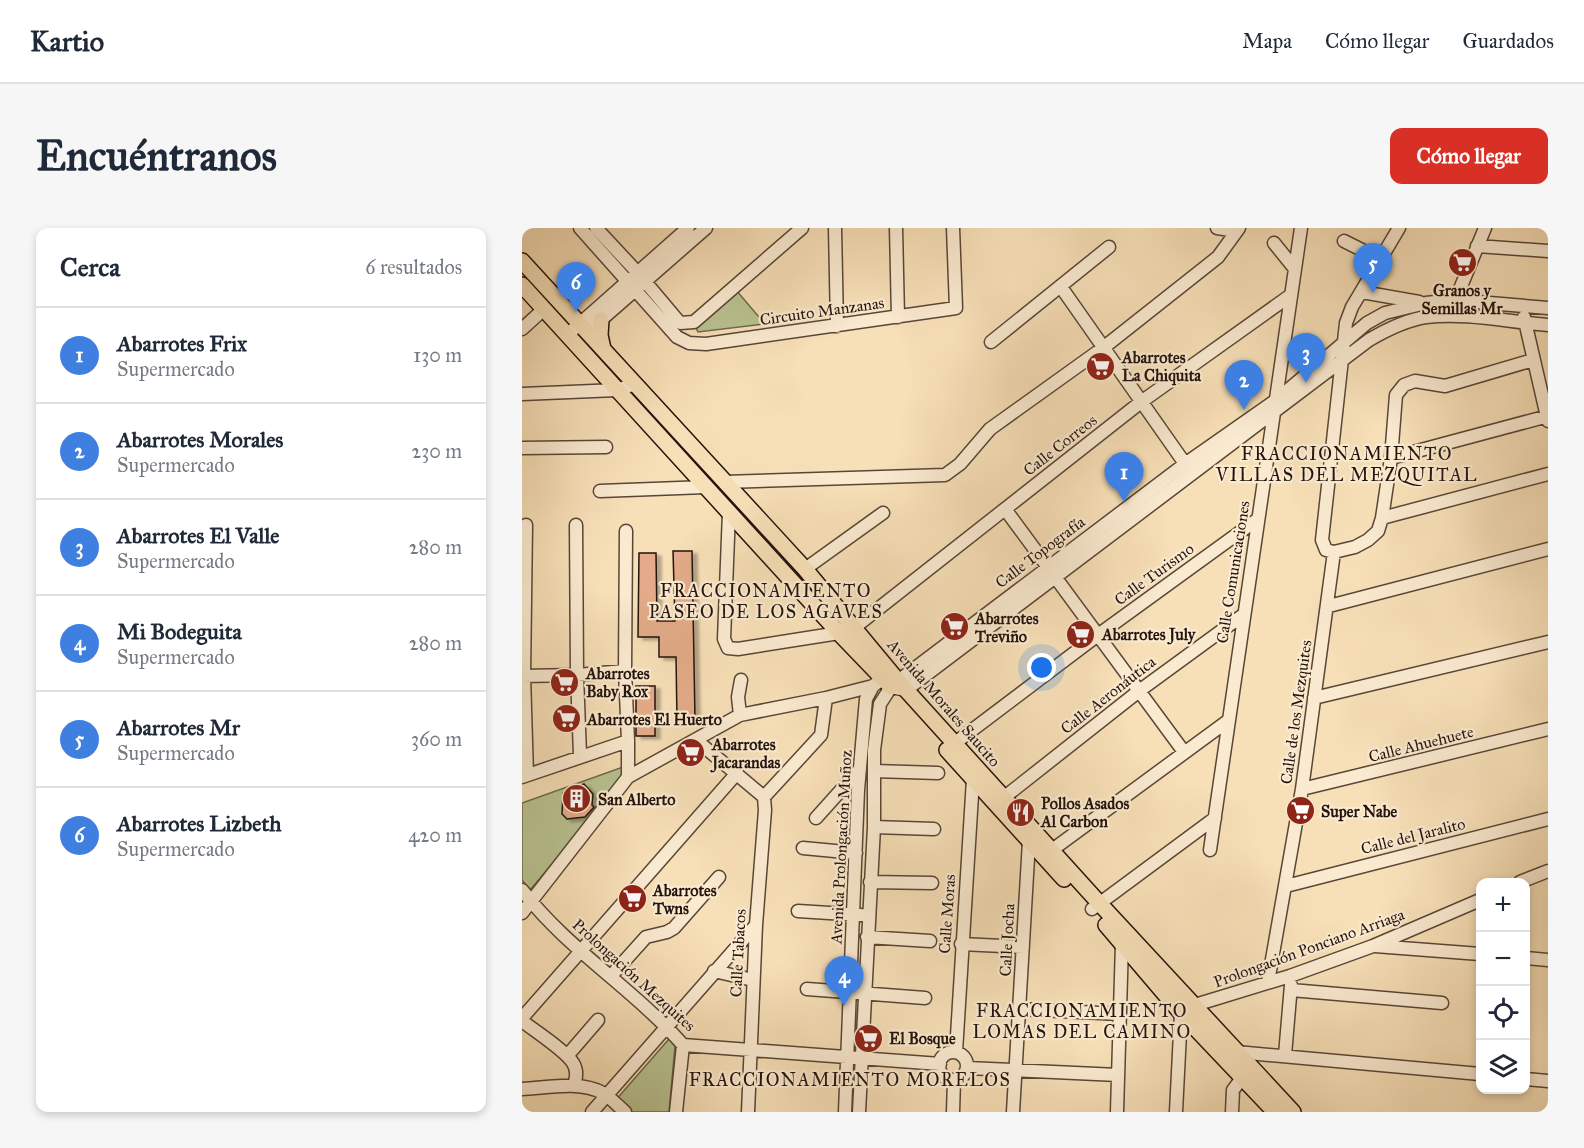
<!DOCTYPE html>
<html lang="es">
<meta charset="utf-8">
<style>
:root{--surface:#fff;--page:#f6f6f7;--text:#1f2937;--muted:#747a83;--line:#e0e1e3;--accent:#d93025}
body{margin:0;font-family:"IM FELL Great Primer",serif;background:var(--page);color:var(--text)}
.controls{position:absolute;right:18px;bottom:18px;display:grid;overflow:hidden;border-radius:12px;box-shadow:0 3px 9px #0003}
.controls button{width:54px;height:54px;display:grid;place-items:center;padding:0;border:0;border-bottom:2px solid var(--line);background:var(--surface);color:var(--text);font:30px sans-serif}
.you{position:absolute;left:520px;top:440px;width:21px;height:21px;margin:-15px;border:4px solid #fff;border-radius:50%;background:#1a73e8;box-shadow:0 0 0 9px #1a73e833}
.badge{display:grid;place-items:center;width:39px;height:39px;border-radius:50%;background:var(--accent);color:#fff;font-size:20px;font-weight:700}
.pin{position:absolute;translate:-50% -50px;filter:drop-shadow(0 2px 3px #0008)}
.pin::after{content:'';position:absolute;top:32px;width:21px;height:18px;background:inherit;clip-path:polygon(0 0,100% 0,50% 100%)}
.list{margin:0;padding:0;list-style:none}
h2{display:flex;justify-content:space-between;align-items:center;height:78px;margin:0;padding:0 24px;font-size:26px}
h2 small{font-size:20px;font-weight:400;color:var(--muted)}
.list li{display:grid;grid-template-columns:39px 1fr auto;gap:18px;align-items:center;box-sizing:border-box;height:96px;padding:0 24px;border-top:2px solid var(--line)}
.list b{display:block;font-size:22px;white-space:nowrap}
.list p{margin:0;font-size:20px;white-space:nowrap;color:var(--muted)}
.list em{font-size:20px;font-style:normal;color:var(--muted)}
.icon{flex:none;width:33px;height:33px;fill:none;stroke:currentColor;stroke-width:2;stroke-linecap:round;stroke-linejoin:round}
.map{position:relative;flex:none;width:1026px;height:884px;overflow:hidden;border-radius:12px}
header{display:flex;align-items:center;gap:36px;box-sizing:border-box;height:84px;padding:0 30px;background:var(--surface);border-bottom:2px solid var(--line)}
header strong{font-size:28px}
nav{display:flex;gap:33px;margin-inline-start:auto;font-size:21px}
.intro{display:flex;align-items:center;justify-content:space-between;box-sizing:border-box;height:144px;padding:0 36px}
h1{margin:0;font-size:42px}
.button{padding:15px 27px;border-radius:12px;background:var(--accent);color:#fff;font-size:21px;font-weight:700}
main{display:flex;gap:36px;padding:0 36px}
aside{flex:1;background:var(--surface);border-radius:12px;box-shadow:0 3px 9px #0003}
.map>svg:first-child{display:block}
.green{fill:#b9c291;stroke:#6e6a4e;stroke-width:1.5}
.building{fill:#e3ab89;stroke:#23130c;stroke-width:1.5;filter:url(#shadow)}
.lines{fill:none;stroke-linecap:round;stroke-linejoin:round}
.minor-casing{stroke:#584637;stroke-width:15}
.major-casing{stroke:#23130c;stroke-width:18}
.minor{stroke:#faead0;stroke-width:12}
.major{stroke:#f7dfb7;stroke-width:15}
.labels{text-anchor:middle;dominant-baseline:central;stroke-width:4.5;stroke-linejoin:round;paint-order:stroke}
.poi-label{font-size:16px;font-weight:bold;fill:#23130c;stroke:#faead0;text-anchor:start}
.street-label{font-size:16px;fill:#23130c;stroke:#faead0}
.neighbourhood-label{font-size:18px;letter-spacing:1.5px;fill:#23130c;stroke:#faead0}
</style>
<header>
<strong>Kartio</strong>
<nav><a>Mapa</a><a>Cómo llegar</a><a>Guardados</a></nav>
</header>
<div class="intro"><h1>Encuéntranos</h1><a class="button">Cómo llegar</a></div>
<main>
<aside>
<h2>Cerca<small>6 resultados</small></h2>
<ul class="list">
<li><span class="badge" style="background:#3f7fe0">1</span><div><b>Abarrotes Frix</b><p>Supermercado</p></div><em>130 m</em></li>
<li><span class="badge" style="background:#3f7fe0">2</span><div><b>Abarrotes Morales</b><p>Supermercado</p></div><em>230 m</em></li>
<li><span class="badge" style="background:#3f7fe0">3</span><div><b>Abarrotes El Valle</b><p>Supermercado</p></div><em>280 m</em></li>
<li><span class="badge" style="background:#3f7fe0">4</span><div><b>Mi Bodeguita</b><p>Supermercado</p></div><em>280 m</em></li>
<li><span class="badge" style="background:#3f7fe0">5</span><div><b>Abarrotes Mr</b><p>Supermercado</p></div><em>360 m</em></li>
<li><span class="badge" style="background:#3f7fe0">6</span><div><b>Abarrotes Lizbeth</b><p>Supermercado</p></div><em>420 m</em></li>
</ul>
</aside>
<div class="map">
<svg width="1026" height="884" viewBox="0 0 1026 884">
<defs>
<filter id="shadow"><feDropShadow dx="5" dy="3" stdDeviation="1.5" flood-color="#0004"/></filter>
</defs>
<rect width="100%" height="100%" fill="#f7dfb7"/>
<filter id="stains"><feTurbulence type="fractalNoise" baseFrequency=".00333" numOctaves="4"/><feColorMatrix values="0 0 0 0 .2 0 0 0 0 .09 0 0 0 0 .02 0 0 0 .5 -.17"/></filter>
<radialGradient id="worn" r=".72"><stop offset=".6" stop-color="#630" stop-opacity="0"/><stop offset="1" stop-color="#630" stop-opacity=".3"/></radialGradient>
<path class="green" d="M214,62L243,96L176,104L173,98Z
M101,539L103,551L8,662L0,652V575Z
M147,811L153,818L147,884H106L93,873Z"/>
<path class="building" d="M151,323H170L173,491L155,492L154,429H137V409H116L117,325H134L135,393H153Z
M114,458H133V508H114Z
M62,556L71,566L70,577L72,579L63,589L45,591L40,586L41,565Z"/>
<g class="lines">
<defs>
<path id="minor" d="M58,0L155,109L167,115L184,116L434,80L431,0
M74,0L115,44L158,95L172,94L280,0
M313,0L315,98
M374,0L376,89
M695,0L715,3
M877,0L830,79L824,95L800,312L804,322L812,324L833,319L846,312L856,303L860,290L869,230L874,167L882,157L893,153L923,158L1011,132
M822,13L858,31
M752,15L773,41
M955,18L1026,23
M539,59L666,240
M840,64L897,74
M931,78L963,0
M1002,89L1026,193
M72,98L184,0
M0,101L22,81
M45,107L166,0
M469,114L587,19
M0,166L95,162L113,156
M0,220L84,219
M869,230L1026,188
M203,254L423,247L438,236L468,201L581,120L696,29L717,0
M78,263L184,259
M483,281L662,524
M207,284L202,411L206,420L216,421L317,405
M860,290L1026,246
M4,297L2,448L5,547
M54,297L55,447L58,527
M104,303L103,443L106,513V549
M283,341L361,285
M807,378L1026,321
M333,399L619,174L769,67
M0,448L55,447L103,443
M792,470L1026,414
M218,487L216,469L219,452
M174,512L242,569
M433,515L576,407L736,291
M352,543L416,545
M0,549L106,513
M780,561L1026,501
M242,569L299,507L304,470
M475,575L617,463L721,387
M294,590L338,541
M352,599L412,601
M281,620L334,625
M530,622L707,492
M688,622L779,0
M348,654L410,655
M998,654L1026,643
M764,658L1026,591
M0,662C45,721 112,761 161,817L418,836
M570,681L693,590
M276,683L339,687
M0,685L106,549L218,487L304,470L351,458
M345,709L408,713
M439,716L501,719
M853,718L958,726
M1004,730L1026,732
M192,743L231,752
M89,748L124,709L145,704L152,700L197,649
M746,754L780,561L812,324
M285,761L403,770
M769,762L920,775
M497,781L598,786
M0,790L215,545
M0,793C13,803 44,823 51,835C56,843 54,850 52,858
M434,824L451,551
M714,824L958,846
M417 838a14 14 0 1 1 28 0a14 14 0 1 1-28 0Z
M763,827L769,757
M45,828L76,792
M445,840L596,847
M1004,851L1026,853
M0,861C25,860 57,852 81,865C89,870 96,878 103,884
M70,884L234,697
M154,884L161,817
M226,884L234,697L243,582L242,569
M323,884L336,562L344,471L351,458L361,450L376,453L663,236L753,173L845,95L863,85L904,75L932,72L1026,80
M337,884L352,599V522L358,476L369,459L384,462L847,112C864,102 884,92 904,89C944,84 986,94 1026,97
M431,884L432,852
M491,884L507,613
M595,884L600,715
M654,884L659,785L673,777L768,748L851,718L958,672
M710,884L711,862L720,850"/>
<path id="major" d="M0,33L283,341L376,453L578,676L771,884
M0,57L317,405L369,459
M79,92L78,107L81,121
M425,522L542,651
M584,697L659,785L753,884"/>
</defs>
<use href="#minor" class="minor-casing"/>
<use href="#major" class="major-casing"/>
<use href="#minor" class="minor"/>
<use href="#major" class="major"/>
</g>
<defs>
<symbol id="supermarket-disc" viewBox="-11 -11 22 22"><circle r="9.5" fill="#8f2418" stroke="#faead0"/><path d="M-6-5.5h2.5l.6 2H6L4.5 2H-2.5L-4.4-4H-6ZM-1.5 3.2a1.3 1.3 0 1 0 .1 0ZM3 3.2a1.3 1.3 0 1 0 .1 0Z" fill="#fff"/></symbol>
<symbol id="building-disc" viewBox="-11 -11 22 22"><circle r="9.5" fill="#8f2418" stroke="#faead0"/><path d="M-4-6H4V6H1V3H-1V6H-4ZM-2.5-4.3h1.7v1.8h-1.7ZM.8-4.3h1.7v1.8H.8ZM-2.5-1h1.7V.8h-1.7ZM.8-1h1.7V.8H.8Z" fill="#fff"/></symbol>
<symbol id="restaurant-disc" viewBox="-11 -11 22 22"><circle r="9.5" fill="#8f2418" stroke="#faead0"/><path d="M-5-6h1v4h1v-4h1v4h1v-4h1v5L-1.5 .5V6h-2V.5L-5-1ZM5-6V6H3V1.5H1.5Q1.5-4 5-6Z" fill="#fff"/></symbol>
</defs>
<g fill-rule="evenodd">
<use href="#supermarket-disc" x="924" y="18" width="33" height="33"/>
<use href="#supermarket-disc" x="562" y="122" width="33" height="33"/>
<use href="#supermarket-disc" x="416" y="382" width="33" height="33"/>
<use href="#supermarket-disc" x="542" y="390" width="33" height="33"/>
<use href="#supermarket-disc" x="26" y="438" width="33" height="33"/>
<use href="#supermarket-disc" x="28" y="474" width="33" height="33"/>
<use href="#supermarket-disc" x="152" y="508" width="33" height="33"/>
<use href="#building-disc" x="38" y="554" width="33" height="33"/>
<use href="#supermarket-disc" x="762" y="566" width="33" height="33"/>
<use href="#restaurant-disc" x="482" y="568" width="33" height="33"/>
<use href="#supermarket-disc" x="94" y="654" width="33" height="33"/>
<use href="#supermarket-disc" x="330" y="794" width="33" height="33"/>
</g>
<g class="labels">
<g class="poi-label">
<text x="940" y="62" text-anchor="middle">Granos y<tspan x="940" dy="18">Semillas Mr</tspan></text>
<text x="600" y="129">Abarrotes<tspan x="600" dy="18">La Chiquita</tspan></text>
<text x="453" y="390">Abarrotes<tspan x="453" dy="18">Treviño</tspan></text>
<text x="580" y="406">Abarrotes July</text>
<text x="64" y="445">Abarrotes<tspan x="64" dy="18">Baby Rox</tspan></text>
<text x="65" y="491">Abarrotes El Huerto</text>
<text x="190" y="516">Abarrotes<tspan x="190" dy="18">Jacarandas</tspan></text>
<text x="76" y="571">San Alberto</text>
<text x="519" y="575">Pollos Asados<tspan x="519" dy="18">Al Carbon</tspan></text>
<text x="799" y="583">Super Nabe</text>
<text x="131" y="662">Abarrotes<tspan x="131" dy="18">Twns</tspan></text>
<text x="367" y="810">El Bosque</text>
</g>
<g class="street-label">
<text transform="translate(300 83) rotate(-8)">Circuito Manzanas</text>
<text transform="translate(538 217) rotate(-38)">Calle Correos</text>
<text transform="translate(518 324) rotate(-37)">Calle Topografía</text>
<text transform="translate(711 344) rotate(-81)">Calle Comunicaciones</text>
<text transform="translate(632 346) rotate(-36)">Calle Turismo</text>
<text transform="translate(586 467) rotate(-38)">Calle Aeronáutica</text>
<text transform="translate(422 475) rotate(49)">Avenida Morales Saucito</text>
<text transform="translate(774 484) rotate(-82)">Calle de los Mezquites</text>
<text transform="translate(899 516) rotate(-14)">Calle Ahuehuete</text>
<text transform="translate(891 608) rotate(-14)">Calle del Jaralito</text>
<text transform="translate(319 619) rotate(-87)">Avenida Prolongación Muñoz</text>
<text transform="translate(425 686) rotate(-86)">Calle Moras</text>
<text transform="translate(485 712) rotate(-87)">Calle Jocha</text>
<text transform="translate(787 720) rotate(-20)">Prolongación Ponciano Arriaga</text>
<text transform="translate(216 725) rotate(-87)">Calle Tabacos</text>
<text transform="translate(112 747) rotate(42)">Prolongación Mezquites</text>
</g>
<g class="neighbourhood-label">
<text x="825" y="226">FRACCIONAMIENTO<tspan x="825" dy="21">VILLAS DEL MEZQUITAL</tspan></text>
<text x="244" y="363">FRACCIONAMIENTO<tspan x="244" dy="21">PASEO DE LOS AGAVES</tspan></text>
<text x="560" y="783">FRACCIONAMIENTO<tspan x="560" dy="21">LOMAS DEL CAMINO</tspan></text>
<text x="328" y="852">FRACCIONAMIENTO MORELOS</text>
</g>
</g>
<rect width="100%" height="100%" filter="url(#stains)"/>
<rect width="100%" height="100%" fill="url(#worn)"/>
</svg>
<div class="controls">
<button>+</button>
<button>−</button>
<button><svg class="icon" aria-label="locate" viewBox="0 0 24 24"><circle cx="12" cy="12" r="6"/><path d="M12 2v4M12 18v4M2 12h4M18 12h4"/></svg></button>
<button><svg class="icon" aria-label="layers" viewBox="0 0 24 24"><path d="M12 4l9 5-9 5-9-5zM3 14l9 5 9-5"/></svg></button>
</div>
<div class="you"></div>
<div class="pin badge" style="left:602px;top:274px;background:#3f7fe0">1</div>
<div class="pin badge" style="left:722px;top:182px;background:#3f7fe0">2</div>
<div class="pin badge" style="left:784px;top:155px;background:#3f7fe0">3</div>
<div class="pin badge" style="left:322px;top:778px;background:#3f7fe0">4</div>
<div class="pin badge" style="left:851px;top:65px;background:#3f7fe0">5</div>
<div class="pin badge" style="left:54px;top:84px;background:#3f7fe0">6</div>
</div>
</main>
